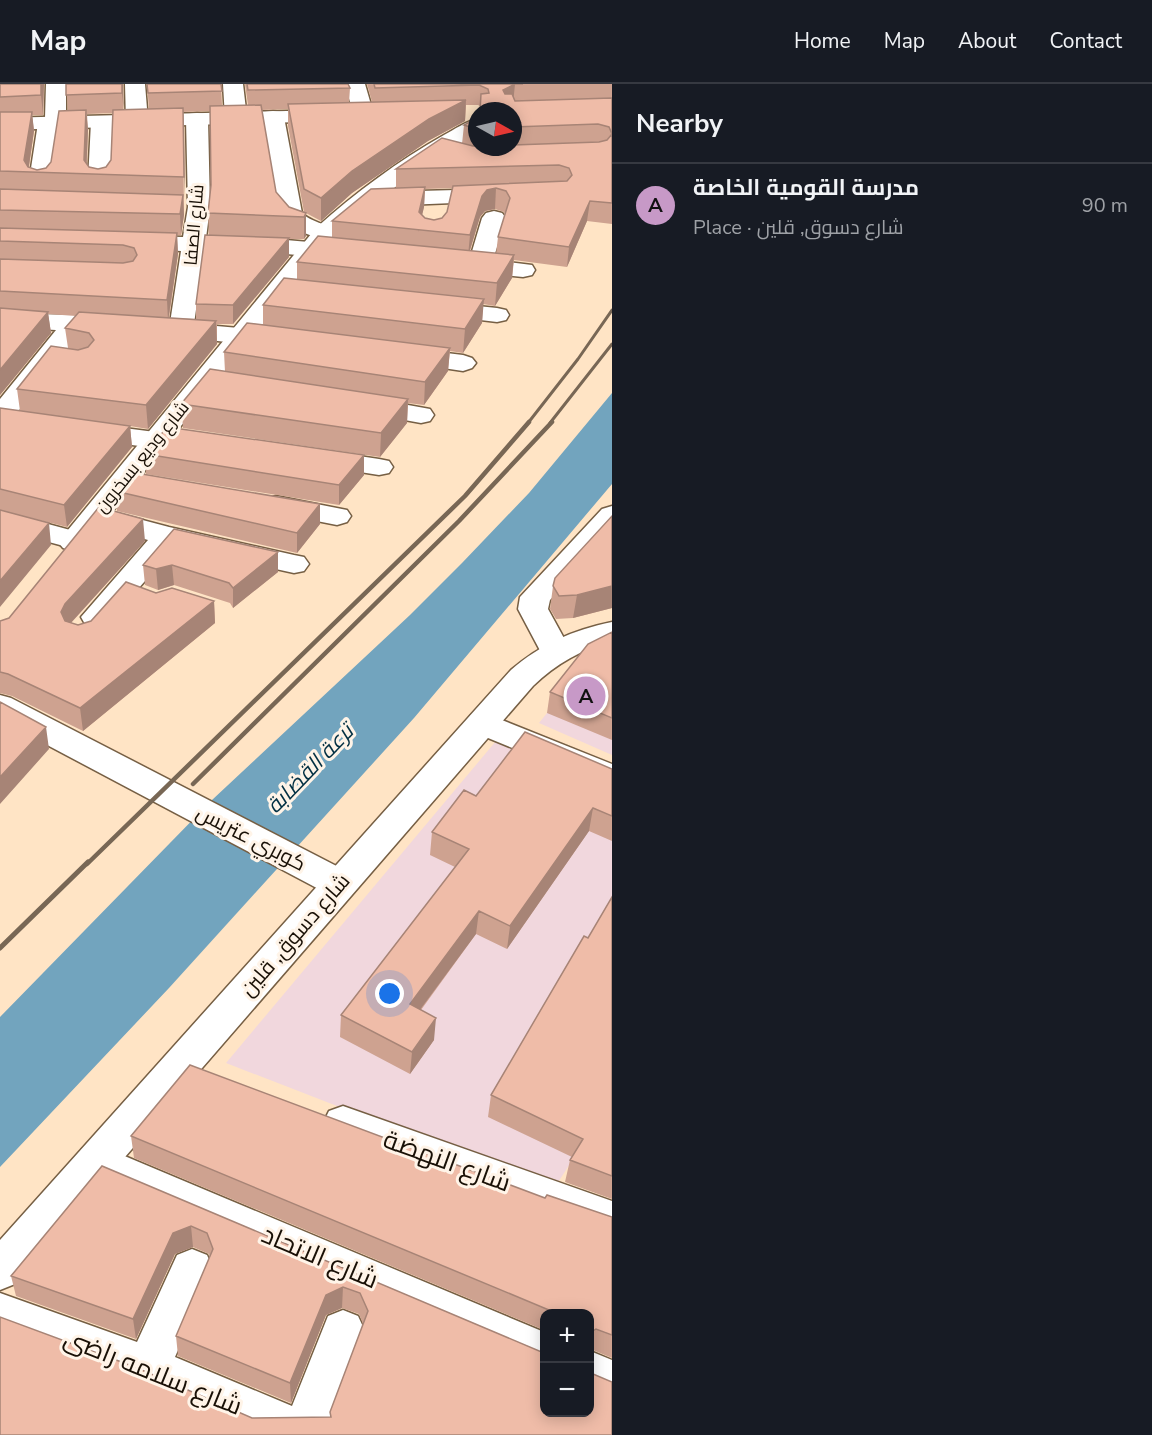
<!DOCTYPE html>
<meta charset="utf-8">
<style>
:root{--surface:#171b24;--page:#20242c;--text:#f1f3f6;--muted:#9ea1a6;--line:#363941;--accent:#c799c7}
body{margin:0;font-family:"Nunito Sans",Cairo,sans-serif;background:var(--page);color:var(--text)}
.controls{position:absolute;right:18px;bottom:18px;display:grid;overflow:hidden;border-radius:12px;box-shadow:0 3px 15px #0003}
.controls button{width:54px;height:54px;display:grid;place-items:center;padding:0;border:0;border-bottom:2px solid var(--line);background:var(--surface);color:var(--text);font:30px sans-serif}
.compass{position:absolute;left:468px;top:18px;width:54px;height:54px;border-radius:50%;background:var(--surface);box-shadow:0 3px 15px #0003;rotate:98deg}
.you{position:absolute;left:390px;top:910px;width:21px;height:21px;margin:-15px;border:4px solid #fff;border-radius:50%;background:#1a73e8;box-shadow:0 0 0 9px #1a73e833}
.badge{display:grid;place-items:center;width:39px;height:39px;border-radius:50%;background:var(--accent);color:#111;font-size:20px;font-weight:700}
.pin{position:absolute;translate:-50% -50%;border:3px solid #fff;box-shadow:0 2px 6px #0006}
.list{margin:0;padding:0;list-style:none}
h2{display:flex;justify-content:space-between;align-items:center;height:78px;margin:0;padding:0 24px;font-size:26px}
h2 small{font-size:20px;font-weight:400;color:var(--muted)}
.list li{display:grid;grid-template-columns:39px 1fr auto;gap:18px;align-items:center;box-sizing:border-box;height:84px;padding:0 24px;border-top:2px solid var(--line)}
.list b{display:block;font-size:22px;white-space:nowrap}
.list p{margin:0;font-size:20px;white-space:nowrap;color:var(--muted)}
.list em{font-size:20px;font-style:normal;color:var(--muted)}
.map{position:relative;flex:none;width:612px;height:1351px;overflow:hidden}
header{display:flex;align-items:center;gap:36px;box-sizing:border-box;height:84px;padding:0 30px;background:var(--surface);border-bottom:2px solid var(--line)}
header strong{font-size:28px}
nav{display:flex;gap:33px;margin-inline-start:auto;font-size:21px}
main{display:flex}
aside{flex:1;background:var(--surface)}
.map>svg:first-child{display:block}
.education{fill:#f1d7dd}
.water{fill:#72a4be}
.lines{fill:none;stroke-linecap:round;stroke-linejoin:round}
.minor-casing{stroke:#765f44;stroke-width:3}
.tertiary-casing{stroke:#765f44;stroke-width:3}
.secondary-casing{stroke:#765f44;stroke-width:3}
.minor{fill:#fff;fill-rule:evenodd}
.tertiary{fill:#fff;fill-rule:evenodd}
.secondary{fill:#fff;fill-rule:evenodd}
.rail-far2{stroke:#786755;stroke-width:3}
.rail-far1{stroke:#786755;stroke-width:4.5}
.rail{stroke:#786755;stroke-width:5}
.wall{fill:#cea290;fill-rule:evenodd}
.shaded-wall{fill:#a78476}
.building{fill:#efbca8;stroke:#a78476;stroke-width:1.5}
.labels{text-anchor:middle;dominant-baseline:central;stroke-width:6;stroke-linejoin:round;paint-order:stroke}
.far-street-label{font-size:18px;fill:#191006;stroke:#fff4e8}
.street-label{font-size:21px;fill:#191006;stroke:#fff4e8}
.water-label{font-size:22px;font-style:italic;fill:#033043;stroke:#fff4e8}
.near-street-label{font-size:26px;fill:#191006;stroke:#fff4e8}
</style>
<header>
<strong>Map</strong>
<nav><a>Home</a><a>Map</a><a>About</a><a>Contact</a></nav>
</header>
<main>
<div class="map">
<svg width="612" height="1351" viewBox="0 0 612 1351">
<rect width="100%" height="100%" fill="#ffe4c5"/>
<path class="education" d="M583,584L612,596V671L539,639Z
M496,657L612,708V1015L553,1106L226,979Z"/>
<path class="water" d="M612,309V400L414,634L169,904L0,1083V933L212,716L410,531L462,479L529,409Z"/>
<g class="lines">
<defs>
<path id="minor" d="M46,0H66V39L59,44L51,97L48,102L40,104L32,102L29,97L38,39L45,34Z
M125,0H145L148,37L145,42L137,43L129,42L126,37Z
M223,0H243L247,34L244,39L236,40L228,39L225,34Z
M345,0H365L374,31L371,36L363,37L355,36Z
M273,27L281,28L284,33L302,129C311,139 327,138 335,149L331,154L323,156L291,144L279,130L262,33L265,28Z
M197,29L205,30L208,35L210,123L206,154L286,156L343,161L351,163L355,168L351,173L343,175L286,170L204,168L194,240L273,247L282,250L286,255L282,260L273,263L163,251L159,246L163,241L170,239L181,167L126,164L122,159L126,154L134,152L183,153L188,123L186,35L189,30Z
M102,32L110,33L113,38L110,96L107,101L99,103L91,101L88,96L91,38L94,33Z
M494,105L502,107L505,112L502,117L381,122L373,120L370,115L373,110L381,108Z
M494,127L502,129L506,134L493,176L532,181L535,186L532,191L523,193L469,188L461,186L457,181L461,176L470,174L482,134L486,129Z
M439,218L497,224L506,226L509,231L506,236L497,238L430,230L427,225L430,220Z
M0,229L75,231L124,237L128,242L124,247L115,250L81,248L16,330L155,348L165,350L169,356L165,362L155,364L0,344V315L56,246L0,243Z
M405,264L463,271L472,274L476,279L472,284L463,287L396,277L392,272L396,267Z
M364,313L430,325L434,331L430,337L421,339L355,327L351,321L355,315Z
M319,366L379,375L389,377L393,383L389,389L379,391L309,380L305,374L309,368Z
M276,412L347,426L351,432L347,438L337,441L266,427L262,421L266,415Z
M612,422V448L550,516L548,525L571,567L566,574L555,577L544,574L518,525L520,513L602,425Z
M101,425L169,443L294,471L304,473L309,480L304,487L294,489L175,463L107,540L96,543L85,540L81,533L148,456L91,440L87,434L91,428Z
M0,427L85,450L89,456L85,462L75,465L0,445Z
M0,611L11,614L352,790L358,800L352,810L340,814L328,810L0,636Z
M482,628L612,680V705L471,647L466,639L471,631Z
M343,1022L612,1117V1155L329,1051L323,1039L329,1027Z
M96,1060L544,1248V1290L82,1091L76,1078L82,1065Z
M192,1165L207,1171L213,1185L175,1273L292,1322L328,1232L343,1226L358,1232L365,1247L327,1348L329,1351H254L139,1301L0,1249V1209L137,1258L177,1171Z
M590,1267L612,1276V1318L590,1309Z"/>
<path id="tertiary" d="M331,26L339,27L342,32L339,37L0,46V34Z
M477,35V50C425,80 377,114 332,154L83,464L73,467L63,464L58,458L63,452L316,144C355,109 398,77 444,51C455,45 465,38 477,35Z"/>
<path id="secondary" d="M612,538V558C581,565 556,580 533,602L15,1200L0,1206V1156L511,586C541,560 573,546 612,538Z"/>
</defs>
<use href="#minor" class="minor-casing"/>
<use href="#tertiary" class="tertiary-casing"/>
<use href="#secondary" class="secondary-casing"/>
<use href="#minor" class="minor"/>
<use href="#tertiary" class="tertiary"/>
<use href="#secondary" class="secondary"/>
<path class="rail-far2" d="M528,339L578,275L612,226
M550,339L612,260"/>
<path class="rail-far1" d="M193,700L459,437L552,338
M87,780L465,412L529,338"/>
<path class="rail" d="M0,864L88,778"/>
</g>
<path class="wall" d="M0,0H44L43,31H32L34,47L29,83L37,86L46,84L51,78L68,27L66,0H123V26L149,25L147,0H221L222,21H248L245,0H348L350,4L349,19L372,18L367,0H612V140L587,137L567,183L514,176L512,194L495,222L483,220L482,239L463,269L450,267L448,287L424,321L408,319L407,339L380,373L183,344L181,320L225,288L224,268L263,241V221L297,196V178L332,154V137L396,104V85L462,60L464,41L477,34V63H513V27H479L480,22L478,21H466L465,37L428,57L352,109L321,137L304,128L288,42V25L262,26L276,108L289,123L306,129V152L304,155H289V173L233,240H217V260L148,345L130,342L132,363L67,443L0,426V324L20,327L17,305L68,264L65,244L76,232L48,230L51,249L0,311ZM210,27L211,101L208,129L209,152L196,220V235L169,234L178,170L177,151H181L184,131L183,28ZM113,29L111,76L106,83L98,85L89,83L87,80L88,46L87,30ZM453,104L447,128L442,134L434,136L425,134L422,131L424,123L425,105ZM495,125L504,128L505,130L498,153L496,170L470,167L480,133L485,127Z
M145,370L364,371V391L339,421L146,390Z
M115,407L320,440L297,469L117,427Z
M612,432V524L573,534L556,535L550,525L553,502Z
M174,445L278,488L233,524L230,519L174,501L158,506L145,501L143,481Z
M145,457L71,539L78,541L91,537L156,509L214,517L215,539L83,647L12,612L0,609V537L9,534Z
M612,548V656L547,629L550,608Z
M612,685V757L589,747L507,865L476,850L421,926L434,956L410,990L340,953L341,931L455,783L430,771L432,748L476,712Z
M612,813V1115L565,1098L570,1076L572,1073L488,1033L491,1011L588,854Z
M131,1052L545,1114L612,1133V1274L593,1266V1290L612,1351L252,1334L330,1333V1328L363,1240L359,1230L342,1224L326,1231L291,1319L178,1272L176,1252L210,1173L209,1170L193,1163L175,1170L136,1255L16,1212L11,1192L102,1082L544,1269V1329L590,1230H544V1246L134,1074Z"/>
<path class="shaded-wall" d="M41,0H44L43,31L41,11Z
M122,0H123L124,29L122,9Z
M515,0L513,20L501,25L503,6Z
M466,16L465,37L428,57L352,109L321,137V114L352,87L429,35Z
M183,24L184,44L185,114L184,93Z
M86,26L88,46L86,90L84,76Z
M32,28L34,47L28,88L24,76Z
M425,103L424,123L418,148L419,128Z
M496,104L495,125L485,127L480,133L468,172L470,151L482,112L487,106Z
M183,111L184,131L181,151L180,130Z
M590,117L587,137L567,183L569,163Z
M306,129V152L304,155V133Z
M177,149L178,170L168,237L167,216Z
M289,154V173L233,240V221Z
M514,171L512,194L495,222L497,199Z
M484,215L482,239L463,269L465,245Z
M48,228L51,249L0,311V286Z
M216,237L217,260L148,345L146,321Z
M450,264L448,287L424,321L425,298Z
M408,315L407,339L380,373L381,349Z
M130,342L132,363L67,443L64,421Z
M364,371V391L339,421V401Z
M320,420V440L297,469V449Z
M143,435L145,457L68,542L61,528L65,520Z
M49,439L51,461L0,523V497Z
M278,468V488L233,524V504Z
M172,481L174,501L158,506L156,485Z
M612,502V524L573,534L577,511Z
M214,517L215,539L83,647L80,624Z
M46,643L49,665L0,720V693Z
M593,724L589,747L507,865L510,842Z
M479,827L476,850L408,942L410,920Z
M436,934L434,956L410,990L412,968Z
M191,1142L193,1163L175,1170L136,1255L133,1235L173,1149Z
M343,1203L342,1224L326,1231L291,1319L290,1299L326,1211Z"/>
<path class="building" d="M0,0H41V11L0,13Z
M66,0H122V9L66,11Z
M147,0H221L222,7L148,9Z
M247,0H348L350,4L248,6Z
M374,0H523H515L503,6L505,10H512L515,17L612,14V119L590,117L569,163L498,153L510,114L506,107L496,104L487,106L482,112L470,151L332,137L371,105L425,103L419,128L425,134L434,136L442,134L447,128L453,102L567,97L572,91L569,84L559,81L396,85L442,54L473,62H477V63H513V61L599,58L607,56L612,50L609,43L598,40L513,43V27H480L481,10L489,9L488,5L479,1L375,4Z
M466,16L429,35L352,87L321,114L304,105L288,20Z
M261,21L276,108L289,123L306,129L304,133L208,129L211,101L210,22Z
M183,24L184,93L0,87V28H32L24,76L28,83L37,86L46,84L51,78L59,27L86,26L84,76L89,83L98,85L106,83L111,76L113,26Z
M477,34V44H473L464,41Z
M0,105L183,111L180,130L0,126Z
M0,144L177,149L167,216L0,207V175L123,179L133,177L137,171L134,164L123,161L0,157Z
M205,151L289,154L233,221L196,220Z
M318,152L514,171L497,199L297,178Z
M284,194L484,215L465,245L263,221Z
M0,224L48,228L0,286Z
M79,228L216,237L146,321L17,305L51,262L78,266L88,263L94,256L89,249L65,244Z
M247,239L450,264L425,298L224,268Z
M210,285L408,315L381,349L181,320Z
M0,324L130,342L64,421L0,405Z
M167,343L364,371L339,401L145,370Z
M130,388L320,420L297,449L115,407Z
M99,423L143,435L65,520L61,528L65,537L78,541L91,537L126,498L156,509L172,504L214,517L80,624L8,590L0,588V537L9,534Z
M0,426L49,439L0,497Z
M612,432V502L577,511L559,512L553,502L555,494Z
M174,445L278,468L233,504L229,499L172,481L156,485L143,481Z
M612,548V634L550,608L588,560Z
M0,618L46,643L0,693Z
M525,648L612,685V732L593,724L510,842L479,827L410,920L436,934L412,968L341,931L469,765L432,748L464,706L476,712Z
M612,813V1092L570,1076L583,1055L491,1011L584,852L588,854Z
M190,981L545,1114L547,1111L612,1133V1251L596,1245L593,1247V1290L612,1298V1351H0V1233L135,1283L252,1334L331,1333L330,1328L368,1227L360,1209L343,1203L326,1211L290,1299L176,1252L213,1165L207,1149L191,1142L173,1149L133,1235L11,1192L102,1082L544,1269V1329H590V1230H549V1226L131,1052Z"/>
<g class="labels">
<g class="far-street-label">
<text transform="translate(194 141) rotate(-85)">شارع الصفا</text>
<text transform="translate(142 373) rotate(-51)">شارع وديع بسخرون</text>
</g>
<g class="street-label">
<text transform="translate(251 754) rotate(27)">كوبري عتريس</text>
<text transform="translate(295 851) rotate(-49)">شارع دسوق, قلين</text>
</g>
<g class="water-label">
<text transform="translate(310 685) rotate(-46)">ترعة القضابة</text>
</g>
<g class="near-street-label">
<text transform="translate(447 1077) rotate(20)">شارع النهضة</text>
<text transform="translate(320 1173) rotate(23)">شارع الاتحاد</text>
<text transform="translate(153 1288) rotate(22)">شارع سلامه راضى</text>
</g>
</g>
</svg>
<div class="controls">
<button>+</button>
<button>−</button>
</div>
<svg class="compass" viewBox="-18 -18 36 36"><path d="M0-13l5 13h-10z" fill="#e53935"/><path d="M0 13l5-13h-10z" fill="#9ea1a6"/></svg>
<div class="you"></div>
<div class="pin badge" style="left:586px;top:612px">A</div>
</div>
<aside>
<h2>Nearby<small></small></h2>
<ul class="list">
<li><span class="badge">A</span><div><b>مدرسة القومية الخاصة</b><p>Place · شارع دسوق, قلين</p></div><em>90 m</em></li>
</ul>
</aside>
</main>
